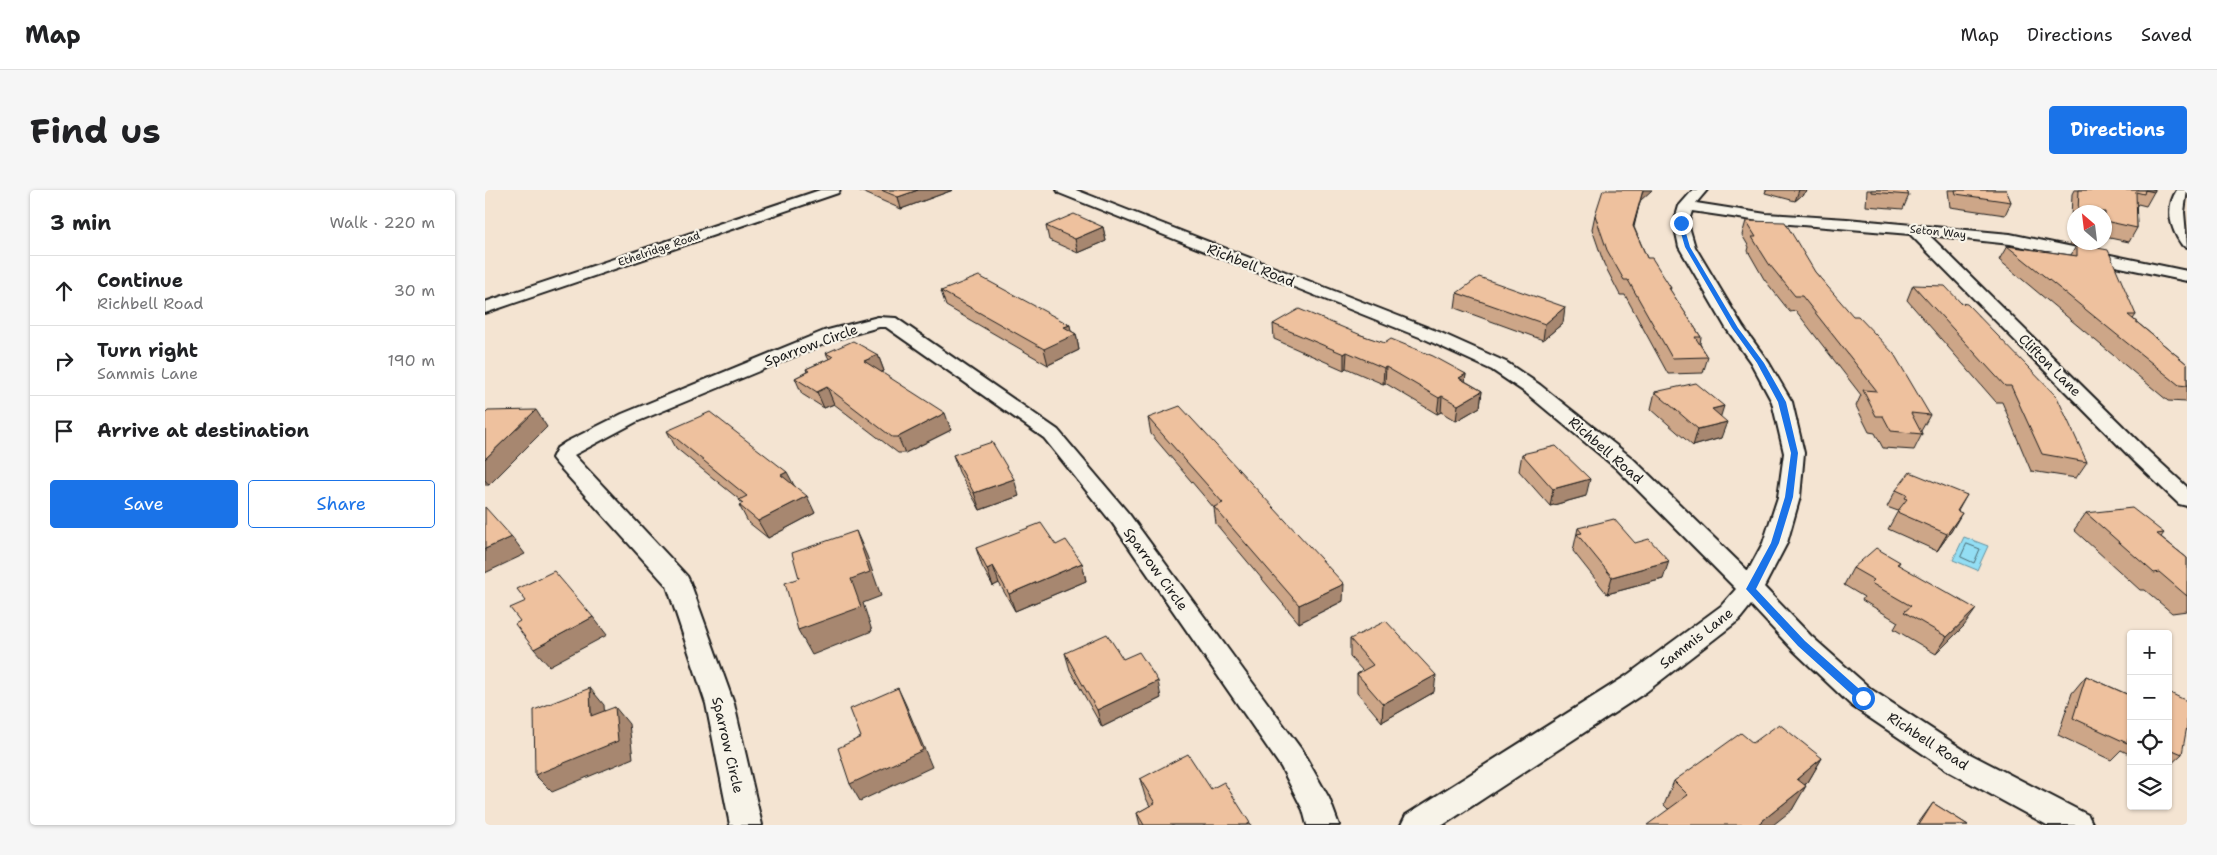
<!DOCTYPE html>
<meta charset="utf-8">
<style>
:root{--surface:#fff;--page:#f6f6f6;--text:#202124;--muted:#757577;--line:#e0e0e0;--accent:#1a73e8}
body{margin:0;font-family:"Shantell Sans",sans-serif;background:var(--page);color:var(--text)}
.controls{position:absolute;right:15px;bottom:15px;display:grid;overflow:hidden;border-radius:5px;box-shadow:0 1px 4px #0004}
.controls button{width:45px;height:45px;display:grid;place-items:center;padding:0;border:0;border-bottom:1px solid var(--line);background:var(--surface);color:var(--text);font:25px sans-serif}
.compass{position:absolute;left:1582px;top:15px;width:45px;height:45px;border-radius:50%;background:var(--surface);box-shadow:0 1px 4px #0004;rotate:332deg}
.stop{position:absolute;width:15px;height:15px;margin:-11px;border:4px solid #1a73e8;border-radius:50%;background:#fff}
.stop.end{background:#1a73e8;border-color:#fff;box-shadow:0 1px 5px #0008}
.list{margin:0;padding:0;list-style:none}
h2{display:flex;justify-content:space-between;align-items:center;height:65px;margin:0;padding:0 20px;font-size:21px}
h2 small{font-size:16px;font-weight:400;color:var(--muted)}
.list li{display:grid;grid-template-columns:32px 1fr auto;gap:15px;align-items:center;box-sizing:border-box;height:70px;padding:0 20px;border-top:1px solid var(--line)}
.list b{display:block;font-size:19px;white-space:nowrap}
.list p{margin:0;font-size:16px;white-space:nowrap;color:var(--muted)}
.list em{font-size:16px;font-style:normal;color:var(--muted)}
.actions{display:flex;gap:10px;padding:15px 20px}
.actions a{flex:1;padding:11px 0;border:1px solid var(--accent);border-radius:5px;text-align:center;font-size:18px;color:var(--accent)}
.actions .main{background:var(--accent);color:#fff}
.icon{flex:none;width:28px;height:28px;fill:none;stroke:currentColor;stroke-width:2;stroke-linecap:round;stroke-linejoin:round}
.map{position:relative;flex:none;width:1702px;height:635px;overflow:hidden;border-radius:5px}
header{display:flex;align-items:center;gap:30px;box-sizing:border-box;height:70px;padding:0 25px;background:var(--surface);border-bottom:1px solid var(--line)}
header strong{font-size:24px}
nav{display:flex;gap:28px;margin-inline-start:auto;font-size:18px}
.intro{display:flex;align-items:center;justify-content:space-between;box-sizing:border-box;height:120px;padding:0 30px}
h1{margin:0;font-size:35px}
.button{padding:12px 22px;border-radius:5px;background:var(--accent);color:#fff;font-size:18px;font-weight:700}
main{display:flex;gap:30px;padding:0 30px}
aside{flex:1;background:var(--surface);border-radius:5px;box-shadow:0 1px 4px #0004}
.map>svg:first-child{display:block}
.water{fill:#93def4;stroke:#63909e}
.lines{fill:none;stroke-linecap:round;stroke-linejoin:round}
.shore{stroke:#4c6a72;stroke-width:1}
.street-casing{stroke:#1c1c1c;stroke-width:4}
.street{fill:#f7f3e8;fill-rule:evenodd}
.wall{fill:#cda688;stroke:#1c1c1c}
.shaded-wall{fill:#a7876f;stroke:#1c1c1c}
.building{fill:#eec19e;stroke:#1c1c1c}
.route{fill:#1a73e8}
.labels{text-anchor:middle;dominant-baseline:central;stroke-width:4.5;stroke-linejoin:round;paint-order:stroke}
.far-street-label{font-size:11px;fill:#1c1c1c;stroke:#f7f3e8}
.street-label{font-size:14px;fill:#1c1c1c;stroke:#f7f3e8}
</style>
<header>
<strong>Map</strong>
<nav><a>Map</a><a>Directions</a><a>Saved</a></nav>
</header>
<div class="intro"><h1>Find us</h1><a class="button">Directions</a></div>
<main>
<aside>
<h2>3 min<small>Walk · 220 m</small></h2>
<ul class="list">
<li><svg class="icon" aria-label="ahead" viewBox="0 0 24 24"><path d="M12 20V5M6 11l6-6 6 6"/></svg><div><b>Continue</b><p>Richbell Road</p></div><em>30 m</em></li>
<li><svg class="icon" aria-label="right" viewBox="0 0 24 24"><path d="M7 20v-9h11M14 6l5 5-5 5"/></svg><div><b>Turn right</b><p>Sammis Lane</p></div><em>190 m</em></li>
<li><svg class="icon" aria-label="arrive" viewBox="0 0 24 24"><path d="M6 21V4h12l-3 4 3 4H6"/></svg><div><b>Arrive at destination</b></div></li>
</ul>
<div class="actions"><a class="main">Save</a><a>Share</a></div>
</aside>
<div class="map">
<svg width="1702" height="635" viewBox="0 0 1702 635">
<rect width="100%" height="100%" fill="#f4e4d2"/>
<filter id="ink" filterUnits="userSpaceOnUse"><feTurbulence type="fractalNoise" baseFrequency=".02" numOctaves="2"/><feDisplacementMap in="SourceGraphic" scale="10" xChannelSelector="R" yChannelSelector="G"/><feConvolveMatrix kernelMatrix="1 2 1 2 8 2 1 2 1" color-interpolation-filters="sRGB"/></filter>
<g filter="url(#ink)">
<path class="water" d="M1479,347L1503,356L1492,380L1468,370Z"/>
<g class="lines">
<path class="shore" d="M1482,354L1495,359L1489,373L1476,367Z"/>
<defs>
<path id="street" d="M335,0H355L353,3L0,123V112Z
M572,0H591L954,142L1021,172L1055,195L1147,268L1263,381L1278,353L1293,307L1299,263L1287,212L1266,173L1241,138L1194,57L1189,33L1194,16L1208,0H1222L1211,13L1281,24L1362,29L1525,44L1702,81V91L1525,54L1444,45L1664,262L1702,297V316L1694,314L1650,272L1425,44L1281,32L1207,21L1203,33L1210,57L1258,137L1284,173L1307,212L1319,263L1315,307L1302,353L1279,397L1326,446L1387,500L1485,564L1603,625L1608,635H1562L1465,582L1367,516L1308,460L1266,415L1254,430L1161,502L958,635H916L921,625L1141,486L1236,416L1251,399L1131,278L1041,203L1007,180L942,150L574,3Z
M1692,0H1702L1699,22L1702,57L1697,55C1685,38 1680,18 1692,0Z
M393,127L411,128L573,240L644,324L816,559L844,608L854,635H822L818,620L796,577L628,334L559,248L401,137H394L351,149L151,232L89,265L202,386L205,392L249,514L277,635H245L221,514L182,396L71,273L67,268L72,258L81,252L137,224L339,141Z"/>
</defs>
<use href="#street" class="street-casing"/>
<use href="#street" class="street"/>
</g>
<path class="wall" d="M373,0H468L416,19Z
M1281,0H1323L1310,11L1280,3Z
M1382,0H1421L1424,5L1418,19L1381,16Z
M1463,0H1521L1526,12L1520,25L1465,17Z
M1589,0H1670L1661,16L1653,14L1651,17L1652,38L1644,52L1620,47V22H1590V52H1613L1610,58L1651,125L1648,129L1702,174V212L1683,211L1514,70L1522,56L1586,65L1591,56L1585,55L1587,4Z
M1155,11L1149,37L1162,68L1186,98L1185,100L1216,147L1215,154L1223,167L1218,183L1183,184L1140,105H1135L1119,74L1107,39L1110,25Z
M1261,31L1330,82L1445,225L1436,241L1437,244L1429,260L1398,258L1390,243L1384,242L1371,216L1376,205L1311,121L1305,122L1279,89L1263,61L1264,57L1257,45Z
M561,36L618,37L621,51L593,63L564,50Z
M1428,95L1602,272L1591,288L1546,281L1517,212H1511L1422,110Z
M456,101L586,141L591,144L594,160L563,175L461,116Z
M972,103L1078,133L1058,150L970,118Z
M788,134L876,145L981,184L980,191L997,201L995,217L971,231L956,222L952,224L900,193L898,194L861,178L859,180L789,149Z
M341,163L393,165L399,181L396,182L466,240L420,263H413L349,214L339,218L317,204L310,188L322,182L321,179L344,169Z
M1170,202L1236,227V248L1208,256L1166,219Z
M0,224L62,237L4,295H0Z
M663,228L858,411L814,433L731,334L729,318L666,244Z
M182,241L309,295L330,323L283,348L263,332L254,315L257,314L255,310L191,258Z
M1037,264L1101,306L1065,316L1034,281Z
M468,265L534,306L495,320L474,282Z
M1411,300L1482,305L1473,321L1467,340L1452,361L1403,339L1413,321L1402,317Z
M1601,323L1679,343L1676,347L1702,368V421L1687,423L1660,400H1655L1589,340Z
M1093,338L1150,353L1178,389L1122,404L1088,361Z
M571,355L597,373L601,391L530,421L514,393L508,396L497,376L491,358Z
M1415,372L1413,375L1479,436L1451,464L1409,439L1413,432L1377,410L1379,407L1359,395L1368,378Z
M865,449L949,502L897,532L872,502V484L878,481L865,467Z
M580,463L638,469L676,508L617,537L585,480Z
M1601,486L1644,505L1646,503V565L1636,560L1626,570L1573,545L1587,503Z
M1683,502L1697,564L1683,577Z
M1268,553L1337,568L1323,592L1320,595L1307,620L1183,619L1179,615L1189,591Z
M655,589L726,599L765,633L766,635H655L652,623L665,616L660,606Z
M1448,613L1483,635H1432Z"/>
<path class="shaded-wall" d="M433,0H468L416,19L413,7Z
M1158,0H1167L1155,11L1145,50Z
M1314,0H1323L1310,11Z
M618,37L621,51L593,63L590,49Z
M1080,117L1078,133L1058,150L1060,134Z
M585,135L587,146L591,144L594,160L563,175L559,159L579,137Z
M862,162L861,178L859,180V164Z
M393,165L399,181L386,187L379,171Z
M901,177L900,193L898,194L899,178Z
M981,184L979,200L974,188Z
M342,197L349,214L339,218L332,202Z
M997,201L995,217L971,231L973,215Z
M957,206L956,222L952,224L954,208Z
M1239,216L1234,232L1227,219Z
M51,220L62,237L4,295L0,290V269Z
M460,223L466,240L420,263L413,247Z
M1242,232L1236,248L1208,256L1213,239Z
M302,282L311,299L296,285Z
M529,289L534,306L495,320L489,303Z
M1105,289L1101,306L1065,316L1068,299Z
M322,306L330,323L283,348L273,331Z
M1477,323L1467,340L1452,361L1462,344Z
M371,341L382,366L396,406L378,413L387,441L327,465L313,440L366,389Z
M27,347L40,364L0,383V359Z
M1184,371L1178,389L1122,404L1127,387Z
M597,373L601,391L530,421L524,404Z
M508,376L514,393L508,396L502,379Z
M859,394L858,411L814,433V415Z
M1491,419L1479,436L1451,464L1462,447Z
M108,427L122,445L64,476L49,459Z
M951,485L949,502L897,532L898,514Z
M673,491L676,508L617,537L612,520Z
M105,498L119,515L121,543L106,526Z
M413,498L421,515L447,577L375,611L365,594Z
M130,517L144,534L148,568L67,602L50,585Z
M1337,568L1323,592L1298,612L1312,589Z
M1321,596L1307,620L1288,635H1272Z"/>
<path class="building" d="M396,0H433L413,7Z
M1118,0H1158L1148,36L1162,68H1167L1186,98H1184L1216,147H1210L1223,167L1187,168L1143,90H1139L1122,60L1110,25Z
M1386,0H1421L1424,5L1386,2Z
M1470,0H1521L1526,12L1471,4Z
M1594,0H1670L1669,2L1660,0L1659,4L1651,2L1652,38L1620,31V22H1593Z
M589,24L618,37L590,49L561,36Z
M1261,31L1300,32L1330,82L1368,126H1373L1409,164L1445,225L1426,223L1437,244L1406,241L1398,226H1391L1378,200L1392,201L1317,106H1310L1284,74L1267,47H1271Z
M1592,54L1623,60L1651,125H1643L1702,174V196L1694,195L1522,56L1592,66Z
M494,86L585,135L579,137L591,144L559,159L456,101Z
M994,87L1080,117L1060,134L972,103Z
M1428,95L1460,96L1476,113L1482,114L1572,207L1602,272L1557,264L1526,196H1520Z
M814,119L876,145L900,153L906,149L948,166L981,184L974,188L997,201L973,215L957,206L954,208L901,177L899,178L862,162L859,164L788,134Z
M368,151L393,165L379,171L460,223L413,247H407L342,197L332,202L310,188L324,181L321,179L348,167L341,163Z
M1211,193L1239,216L1227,219L1242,232L1213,239L1170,202Z
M695,216L859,394L814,415L729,317L738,313L663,228Z
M51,220L0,269V224L3,221Z
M225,222L302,282L296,285L322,306L273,331L254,315L258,313L254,310L262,306L182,241Z
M507,252L529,289L489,303L468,265Z
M1071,256L1105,289L1068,299L1037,264Z
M1425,282L1482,305L1472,321L1477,323L1462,344L1412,322L1422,309L1420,308L1422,305L1411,300Z
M0,317L27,347L0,359Z
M1647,318L1679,343L1672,344L1702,368V406L1674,382L1669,383L1601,323Z
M1129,329L1150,353L1164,349L1184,371L1127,387L1092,344L1097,343L1093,338Z
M556,333L571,355L581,350L597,373L524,404L508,376L502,379L491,358Z
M371,341L385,382L366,389L376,417L313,440L300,393L314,388L307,363Z
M1391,358L1415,372L1412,374L1491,419L1462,447L1419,422L1426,416L1386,393L1389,390L1368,378Z
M69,381L108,427L49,459L30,434L35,431L25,418L41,411L32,399Z
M901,431L951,485L898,514L872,484L888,475L865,449Z
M622,444L638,469L654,462L673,491L612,520L580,463Z
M1601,486L1646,506V540L1642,553L1588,528Z
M105,498L106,526L130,517L133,551L50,585L49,520Z
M413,498L438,560L365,594L353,558L376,547L365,519Z
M1683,502L1702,511V536L1697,564L1683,558Z
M1294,534L1337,568L1312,589L1321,596L1272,635H1162L1203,605L1189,591L1256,543L1268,553Z
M703,564L726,599L739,592L765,633L761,635H659L652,623L670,613L655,589Z
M1448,613L1483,635H1434Z"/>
</g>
<path class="route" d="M1196,32L1198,33L1205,57L1253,138L1279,173L1301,212L1313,263L1308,307L1294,353L1271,399L1320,451L1381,505V511H1374L1313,456L1261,399L1286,353L1300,307L1306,263L1293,212L1272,173L1247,138L1200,57L1193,33Z"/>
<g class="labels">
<g class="far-street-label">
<text transform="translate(1453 42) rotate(6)">Seton Way</text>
<text transform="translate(174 59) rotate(-19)">Ethelridge Road</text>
</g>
<g class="street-label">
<text transform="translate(766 75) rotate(22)">Richbell Road</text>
<text transform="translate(326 155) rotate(-20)">Sparrow Circle</text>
<text transform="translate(1565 175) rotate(45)">Clifton Lane</text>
<text transform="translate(1121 260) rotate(41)">Richbell Road</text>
<text transform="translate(671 379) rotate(54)">Sparrow Circle</text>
<text transform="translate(1211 448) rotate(-38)">Sammis Lane</text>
<text transform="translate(1443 551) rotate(33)">Richbell Road</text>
<text transform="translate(243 555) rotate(77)">Sparrow Circle</text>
</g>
</g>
</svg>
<div class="controls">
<button>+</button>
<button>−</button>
<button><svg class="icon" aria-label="locate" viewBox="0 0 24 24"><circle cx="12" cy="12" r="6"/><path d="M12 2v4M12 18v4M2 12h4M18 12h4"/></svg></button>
<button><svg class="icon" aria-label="layers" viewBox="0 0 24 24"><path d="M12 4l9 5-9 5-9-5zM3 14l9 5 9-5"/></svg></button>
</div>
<svg class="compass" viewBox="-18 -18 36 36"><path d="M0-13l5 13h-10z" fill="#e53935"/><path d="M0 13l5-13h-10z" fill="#757577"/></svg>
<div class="stop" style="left:1378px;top:508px"></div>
<div class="stop end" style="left:1196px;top:33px"></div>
</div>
</main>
